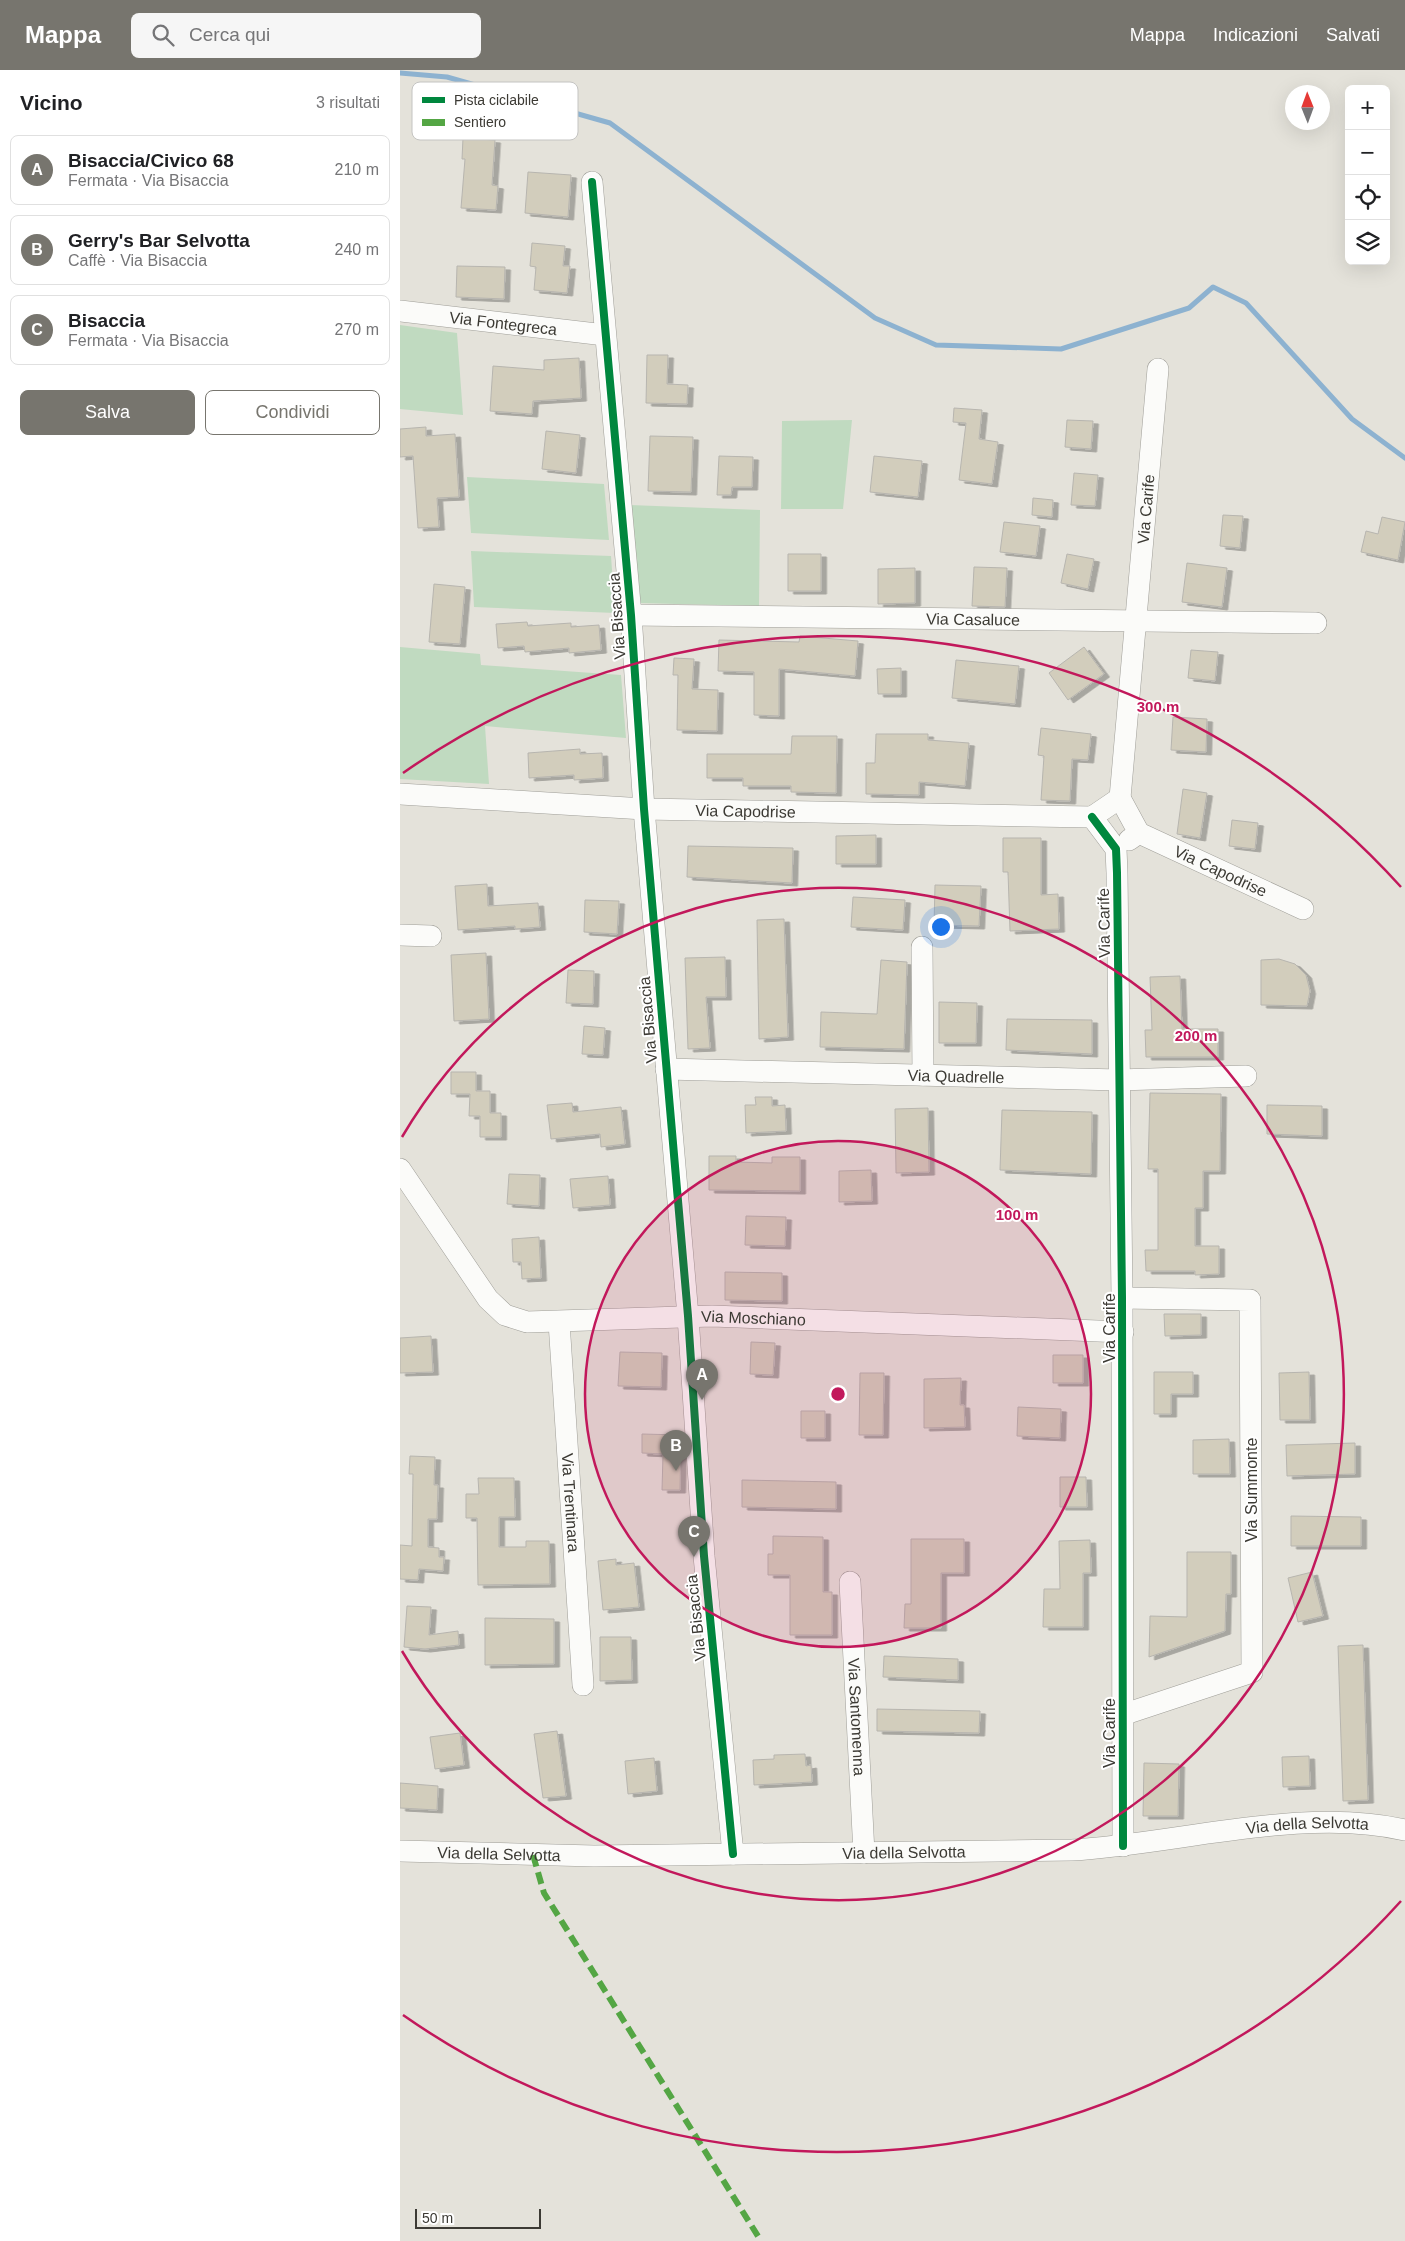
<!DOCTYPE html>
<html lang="it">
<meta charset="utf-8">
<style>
:root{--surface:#fff;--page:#f6f6f6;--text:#202124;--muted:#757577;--line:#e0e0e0;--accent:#77756e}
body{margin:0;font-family:Helvetica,sans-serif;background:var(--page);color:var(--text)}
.controls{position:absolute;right:15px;top:15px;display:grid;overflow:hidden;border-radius:8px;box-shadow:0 5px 20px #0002}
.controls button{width:45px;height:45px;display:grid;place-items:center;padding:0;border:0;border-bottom:1px solid var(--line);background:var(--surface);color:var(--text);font:25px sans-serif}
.compass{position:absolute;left:885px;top:15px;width:45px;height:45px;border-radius:50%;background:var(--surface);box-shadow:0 5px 20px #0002;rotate:359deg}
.scale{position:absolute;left:15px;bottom:12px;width:126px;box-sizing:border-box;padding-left:5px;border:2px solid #3c3a34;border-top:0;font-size:14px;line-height:18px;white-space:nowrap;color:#3c3a34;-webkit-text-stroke:4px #fff;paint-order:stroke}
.you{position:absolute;left:540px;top:856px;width:18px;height:18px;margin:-12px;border:4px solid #fff;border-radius:50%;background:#1a73e8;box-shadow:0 0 0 8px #1a73e833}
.badge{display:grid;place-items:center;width:32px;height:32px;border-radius:50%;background:var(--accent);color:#fff;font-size:16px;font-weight:700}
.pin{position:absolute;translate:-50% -41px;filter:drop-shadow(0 1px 2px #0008)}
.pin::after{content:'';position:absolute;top:26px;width:18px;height:15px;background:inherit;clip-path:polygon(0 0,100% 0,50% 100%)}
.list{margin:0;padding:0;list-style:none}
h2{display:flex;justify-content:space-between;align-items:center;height:65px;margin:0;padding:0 20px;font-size:21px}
h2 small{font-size:16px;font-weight:400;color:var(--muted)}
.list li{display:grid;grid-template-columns:32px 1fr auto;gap:15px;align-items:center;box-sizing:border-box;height:70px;margin:0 10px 10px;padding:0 10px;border:1px solid var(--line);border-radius:8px}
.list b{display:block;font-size:19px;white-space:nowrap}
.list p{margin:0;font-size:16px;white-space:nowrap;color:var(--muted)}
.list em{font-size:16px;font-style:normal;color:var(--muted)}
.actions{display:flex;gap:10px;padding:15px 20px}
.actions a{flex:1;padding:11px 0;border:1px solid var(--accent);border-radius:8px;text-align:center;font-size:18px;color:var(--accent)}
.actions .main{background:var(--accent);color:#fff}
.icon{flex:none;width:28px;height:28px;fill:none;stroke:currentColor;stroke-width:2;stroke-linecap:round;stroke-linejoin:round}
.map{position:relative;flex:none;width:1005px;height:2171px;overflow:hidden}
header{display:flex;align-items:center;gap:30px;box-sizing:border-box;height:70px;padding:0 25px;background:var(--accent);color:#fff}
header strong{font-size:24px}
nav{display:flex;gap:28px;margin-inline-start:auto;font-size:18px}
.search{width:350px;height:45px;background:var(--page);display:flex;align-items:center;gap:12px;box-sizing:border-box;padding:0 18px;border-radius:8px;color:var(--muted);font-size:19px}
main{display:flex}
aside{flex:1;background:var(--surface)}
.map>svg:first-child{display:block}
.green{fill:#c0dac0}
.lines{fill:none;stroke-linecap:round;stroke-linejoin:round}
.stream{stroke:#8db2d0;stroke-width:5}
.building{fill:#d2cdbc;stroke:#b7b5af;filter:url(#shadow)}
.minor-casing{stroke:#9f9e98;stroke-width:22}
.minor{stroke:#fbfbf9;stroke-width:21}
.quiet{stroke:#54a644;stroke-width:6;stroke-dasharray:12 6;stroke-linecap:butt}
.cycleway-casing{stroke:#fff;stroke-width:11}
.cycleway{stroke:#00873e;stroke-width:8}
.ring{fill:none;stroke:#c2185b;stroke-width:2.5}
.labels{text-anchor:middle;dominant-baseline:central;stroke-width:4;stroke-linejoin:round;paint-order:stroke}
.street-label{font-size:16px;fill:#3c3a34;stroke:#fff}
.key{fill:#fff;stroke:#c4c4c2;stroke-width:1}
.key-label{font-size:14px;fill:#3c3a34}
.centre{fill:#c2185b;stroke:#fff;stroke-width:2.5}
.ring-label{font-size:15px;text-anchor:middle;font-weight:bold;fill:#c2185b;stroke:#fff;stroke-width:4;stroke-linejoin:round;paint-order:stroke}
</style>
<header>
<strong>Mappa</strong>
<div class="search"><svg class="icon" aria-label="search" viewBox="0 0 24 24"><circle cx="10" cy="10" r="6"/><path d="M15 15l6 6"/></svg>Cerca qui</div>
<nav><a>Mappa</a><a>Indicazioni</a><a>Salvati</a></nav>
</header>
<main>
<aside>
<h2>Vicino<small>3 risultati</small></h2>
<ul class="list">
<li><span class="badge">A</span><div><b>Bisaccia/Civico 68</b><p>Fermata · Via Bisaccia</p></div><em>210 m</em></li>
<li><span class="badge">B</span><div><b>Gerry's Bar Selvotta</b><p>Caffè · Via Bisaccia</p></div><em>240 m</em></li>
<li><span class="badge">C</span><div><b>Bisaccia</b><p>Fermata · Via Bisaccia</p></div><em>270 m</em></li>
</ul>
<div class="actions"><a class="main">Salva</a><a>Condividi</a></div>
</aside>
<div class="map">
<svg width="1005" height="2171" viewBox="0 0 1005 2171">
<defs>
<filter id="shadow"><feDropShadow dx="5.5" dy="3" stdDeviation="0" flood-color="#0004"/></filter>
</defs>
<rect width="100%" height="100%" fill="#e4e2da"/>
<path class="green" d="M0,255L57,263L63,345L0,339Z
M452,350L443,439H381L382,351Z
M67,407L204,414L209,470L71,463Z
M230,435L360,440L359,536L237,533Z
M71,481L211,486L215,543L74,537Z
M0,577L80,584L81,595L221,605L226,668L85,656L89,714L0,709Z"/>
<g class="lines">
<path class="stream" d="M0,3L47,7L210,53L475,248L536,275L661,279L789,238L813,217L846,233L952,349L1005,388"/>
</g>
<path class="building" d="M63,68L95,70L92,115L98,116L96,140L61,138L65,89H62Z
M128,102L171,105L168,147L125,143Z
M132,173L165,176L163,196H170L167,223L134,220L136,197L130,196Z
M57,196L105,197L104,229L56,227Z
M247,285H268L267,314L288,315L287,334L246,333Z
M179,288L181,328L133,331L132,344L90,341L93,296L144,300V290Z
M554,338L582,340L579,369L598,372L592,414L559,410L566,353L553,352Z
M667,350L693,351L691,379L665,377Z
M26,357V366L55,364L59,427L37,428L39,457L18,458L13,386L0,387V359Z
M146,361L180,365L176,403L142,399Z
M250,366L293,367L291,422L248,421Z
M319,386L353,387L352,417H332L331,425H317Z
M474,386L522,391L518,427L470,422Z
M674,403L698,405L695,436L671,435Z
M633,428L653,430L652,447L632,445Z
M823,445L843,446L840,478L820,476Z
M982,447L1005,452L998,490L961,482L966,461L978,464Z
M604,452L640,456L636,486L600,482Z
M388,484H421V521H388Z
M667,484L694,489L688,519L661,513Z
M787,493L827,498L822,537L782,532Z
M574,497L607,498L605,537L572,536Z
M515,498V533L478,534V499Z
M34,514L65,517L60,574L29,572Z
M127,552L128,556L171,553V557L199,555L201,580L169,583V578L125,582L124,576L98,578L96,554Z
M400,566L458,571L455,606L379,599V646L354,645V602L318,601L319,570L399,572Z
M684,577L704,604L668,630L649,603Z
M791,580L818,582L815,611L788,608Z
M274,588L294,589L292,619L318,620L317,661L277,660L278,605H273Z
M556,590L619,596L615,634L552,628Z
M501,598V624H478L477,599Z
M773,647L807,649L806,682L771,680Z
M641,658L691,664L688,690L672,689L670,731L641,730L644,686L638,685Z
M476,664H528V670L569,673L565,716L519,712V725L466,724V693H475Z
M392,666H437L436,723L391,722V716H343V708H307V684H391Z
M180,679V684L202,683L203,708L174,710V705L129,708L128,683Z
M783,719L807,723L800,768L777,764Z
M832,750L858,753L855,779L829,776Z
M476,765V794H436V766Z
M603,768H641V825L658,824L659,859L610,861L608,802H603Z
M288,776L393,778L392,813L287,807Z
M87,814L88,836L138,833L140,857L115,859V856L58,860L55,816Z
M535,815L581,816L579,856L534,855Z
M453,827L505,830L503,860L451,857Z
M185,830L219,831L217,864L184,862Z
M384,849L388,967L359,969L357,850Z
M86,883L89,949L54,951L51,885Z
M325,887L326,927H306L310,978L288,979L285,888Z
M879,889L895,894L906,905L910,921L907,936L861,935V890Z
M481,890L507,892L504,979L420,977L421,942L477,944Z
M168,900L194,901L193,934L166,933Z
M780,906L782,959H818V987H746L745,960H752L750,907Z
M539,932L577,933L576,973H539Z
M607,949L692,950V984L606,980Z
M184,956L205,958L203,985L182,984Z
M51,1002H76V1021H90V1043H101V1067H80V1046H69L70,1024H51Z
M750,1023L821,1024L820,1101H803V1138H795V1176H819V1204L795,1205V1201H746L745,1180H758V1099H748Z
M355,1027H372V1036L385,1035L386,1061L346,1063L345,1035H356Z
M172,1033L173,1042L221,1037L225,1074L201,1077L200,1064L151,1069L147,1035Z
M867,1035L922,1036V1066L867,1064Z
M528,1038L529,1102L496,1103L495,1039Z
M602,1040L692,1042L691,1104L600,1100Z
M309,1086H336V1092L372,1093V1087H400V1121L309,1120Z
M471,1100L472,1131L439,1132V1101Z
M109,1104L140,1105L139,1136L107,1134Z
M208,1106L210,1135L173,1138L170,1109Z
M346,1146L386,1147L385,1176L345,1175Z
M139,1167L141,1208L122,1209L121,1192H113L112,1169Z
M325,1202L382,1203V1231L325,1230Z
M764,1244H801V1265L765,1266Z
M31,1266L33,1302L0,1303V1268Z
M351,1272L375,1273L373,1305L350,1304Z
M220,1282L262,1283L261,1317L218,1316Z
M653,1285H683V1313H653Z
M754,1302H793V1324H771V1344H754Z
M909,1302L910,1350H880L879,1303Z
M460,1303H484L483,1365H459Z
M561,1308L560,1335H564L565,1357L524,1358V1309Z
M618,1337L661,1339L660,1368L617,1366Z
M401,1341H425V1368H401Z
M242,1364L281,1365L280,1420H262L263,1384L242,1383Z
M829,1369L830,1404H793V1370Z
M955,1373V1404L887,1406L886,1375Z
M10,1386L35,1387L34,1415H38L37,1449H28V1477L39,1478V1487H44L43,1501L19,1499L18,1510L0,1509V1475L12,1476L13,1404H9Z
M660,1407H686L687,1437H660Z
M78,1408H114L115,1447H99V1477H126V1471H149L150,1514L78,1515L77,1448H66V1424H79Z
M342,1410L436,1412V1439L342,1437Z
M891,1446L961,1447V1476H891Z
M373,1466L423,1467V1522H432V1565H390V1505H368V1484H373Z
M511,1469H564V1503H541V1558H504L505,1534H511Z
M690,1470L691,1503H683V1557H643L644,1519H660L659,1471Z
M787,1482H831V1524H826L825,1561L749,1587L750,1546L787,1547Z
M216,1489V1495L234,1493L239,1537L203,1540L198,1491Z
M912,1502L923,1546L898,1552L888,1508Z
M7,1536L31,1537L29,1565L58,1561L59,1575L25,1579L4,1577Z
M85,1548L154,1549V1594L85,1595Z
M200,1567H231L232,1610L200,1611Z
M963,1575L968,1730L943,1731L938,1576Z
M484,1586L558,1589V1610L483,1607Z
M477,1639L580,1641L579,1663L477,1661Z
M157,1661L166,1726L143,1728L134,1664Z
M60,1663L64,1695L35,1699L30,1667Z
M405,1684L406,1696L411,1695L412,1712L354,1715L353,1690L374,1689V1685Z
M909,1686L910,1716L883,1717L882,1687Z
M254,1688L257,1721L228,1724L225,1691Z
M744,1693L779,1694L778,1746H743Z
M0,1713L38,1716L37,1740L0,1738Z"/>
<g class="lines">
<defs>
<g id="minor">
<path d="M192,112L231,545L244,739L288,1246L304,1486L333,1784"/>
<path id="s1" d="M0,241L205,265"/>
<path id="s2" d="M231,545L916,553"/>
<path id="s3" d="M0,724L244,739L692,747"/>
<path id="s4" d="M720,728L758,299"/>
<path d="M692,747L716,779L717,803L722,1228L723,1776"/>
<path d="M692,747L720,728L739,763L729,770"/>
<path id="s5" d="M739,763L903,839"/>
<path d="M0,865L31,866"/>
<path d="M522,877L523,1005"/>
<path id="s6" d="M266,999L719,1010L846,1006"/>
<path id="s7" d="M0,1099L88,1229L105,1245L127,1252L312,1246L723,1262"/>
<path id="s8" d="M159,1252L183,1615"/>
<path id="s9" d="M450,1512L464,1783"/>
<path d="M722,1645L852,1602L850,1230L722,1228"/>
<path id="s10" d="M0,1781L194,1786L672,1780C776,1774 904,1736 1005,1760"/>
</g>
</defs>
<use href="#minor" class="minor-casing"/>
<use href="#minor" class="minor"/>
<path class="quiet" d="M133,1785L144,1823L361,2171"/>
<defs>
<path id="cycleway" d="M192,112L231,545L244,739L288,1246L304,1486L333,1784
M692,747L716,779L717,803L722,1228L723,1776"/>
</defs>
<use href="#cycleway" class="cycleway-casing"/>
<use href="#cycleway" class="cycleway"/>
</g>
<circle cx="438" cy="1324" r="253" fill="#c2185b" fill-opacity=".12"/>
<g class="ring">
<circle cx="438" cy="1324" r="253"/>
<path d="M2 1067A506 506 0 1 1 2 1581"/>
<path d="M1001 1831A758 758 0 0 1 3 1945M3 703A758 758 0 0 1 1001 817"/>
</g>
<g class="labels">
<g class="street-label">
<text stroke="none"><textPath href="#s1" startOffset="104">Via Fontegreca</textPath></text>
<text stroke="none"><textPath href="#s4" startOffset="290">Via Carife</textPath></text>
<text transform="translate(217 546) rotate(-94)">Via Bisaccia</text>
<text stroke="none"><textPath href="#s2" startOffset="342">Via Casaluce</textPath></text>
<text stroke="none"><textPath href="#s3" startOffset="346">Via Capodrise</textPath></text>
<text stroke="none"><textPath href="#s5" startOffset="90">Via Capodrise</textPath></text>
<text transform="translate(704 853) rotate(-91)">Via Carife</text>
<text transform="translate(248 950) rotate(-95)">Via Bisaccia</text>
<text stroke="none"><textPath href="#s6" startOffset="290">Via Quadrelle</textPath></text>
<text stroke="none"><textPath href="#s7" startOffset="430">Via Moschiano</textPath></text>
<text transform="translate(709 1258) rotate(-90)">Via Carife</text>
<text transform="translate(851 1420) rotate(-90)">Via Summonte</text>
<text stroke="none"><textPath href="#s8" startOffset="181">Via Trentinara</textPath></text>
<text transform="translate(296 1548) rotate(-96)">Via Bisaccia</text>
<text stroke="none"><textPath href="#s9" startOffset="135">Via Santomenna</textPath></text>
<text transform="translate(709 1663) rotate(-90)">Via Carife</text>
<text stroke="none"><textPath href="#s10" startOffset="909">Via della Selvotta</textPath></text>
<text stroke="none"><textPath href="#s10" startOffset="504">Via della Selvotta</textPath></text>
<text stroke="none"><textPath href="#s10" startOffset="99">Via della Selvotta</textPath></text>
</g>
</g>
<rect x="12" y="12" width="166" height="58" rx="8" class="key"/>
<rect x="22" y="27" width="23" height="6" fill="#00873e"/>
<rect x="22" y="49" width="23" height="7" fill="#54a644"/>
<g class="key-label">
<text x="54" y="35">Pista ciclabile</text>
<text x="54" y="57">Sentiero</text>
</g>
<circle cx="438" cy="1324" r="8" class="centre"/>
<g class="ring-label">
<text x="758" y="642">300 m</text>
<text x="796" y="971">200 m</text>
<text x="617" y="1150">100 m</text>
</g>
</svg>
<div class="controls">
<button>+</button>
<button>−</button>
<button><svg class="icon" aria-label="locate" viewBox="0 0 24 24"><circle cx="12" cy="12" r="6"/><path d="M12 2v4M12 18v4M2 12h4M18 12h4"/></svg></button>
<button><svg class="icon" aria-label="layers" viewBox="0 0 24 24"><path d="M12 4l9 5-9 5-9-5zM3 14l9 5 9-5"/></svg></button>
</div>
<svg class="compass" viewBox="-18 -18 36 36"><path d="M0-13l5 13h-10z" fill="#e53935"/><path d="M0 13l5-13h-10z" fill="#757577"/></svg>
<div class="scale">50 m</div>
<div class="you"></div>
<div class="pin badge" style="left:302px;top:1330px">A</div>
<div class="pin badge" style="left:276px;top:1401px">B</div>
<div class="pin badge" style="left:294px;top:1487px">C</div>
</div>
</main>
